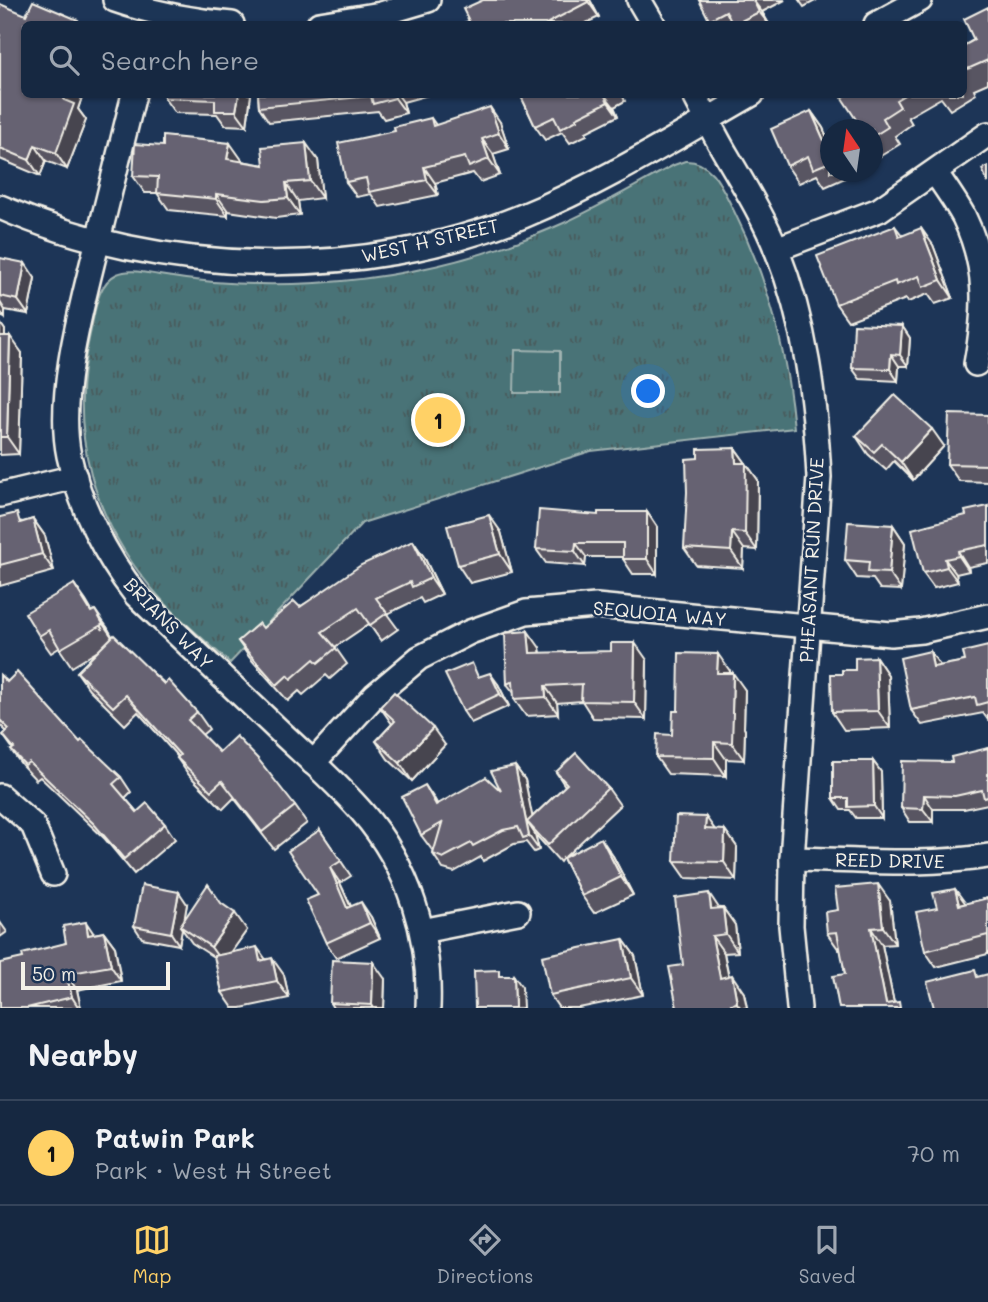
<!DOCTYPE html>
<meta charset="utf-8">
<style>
:root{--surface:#162841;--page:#23344c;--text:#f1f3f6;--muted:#9ea6b1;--line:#35445a;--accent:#ffd166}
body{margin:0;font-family:Mali,sans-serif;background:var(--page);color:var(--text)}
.compass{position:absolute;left:820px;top:119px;width:63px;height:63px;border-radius:50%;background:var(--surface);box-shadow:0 2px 5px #0004;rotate:347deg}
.scale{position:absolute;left:21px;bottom:18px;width:149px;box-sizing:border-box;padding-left:7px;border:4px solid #f4f1e8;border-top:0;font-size:19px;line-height:24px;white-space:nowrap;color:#f4f1e8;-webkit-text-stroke:5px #1d3557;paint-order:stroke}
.you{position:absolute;left:649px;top:392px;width:24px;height:24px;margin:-18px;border:5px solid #fff;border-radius:50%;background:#1a73e8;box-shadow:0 0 0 10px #1a73e833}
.badge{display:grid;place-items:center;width:46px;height:46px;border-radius:50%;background:var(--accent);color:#111;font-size:23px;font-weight:700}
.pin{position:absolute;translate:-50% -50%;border:4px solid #fff;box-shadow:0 2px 7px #0006}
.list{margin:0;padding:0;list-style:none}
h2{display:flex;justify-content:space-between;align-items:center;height:91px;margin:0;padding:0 28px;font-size:30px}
h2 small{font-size:23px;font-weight:400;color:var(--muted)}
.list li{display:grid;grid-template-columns:46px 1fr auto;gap:21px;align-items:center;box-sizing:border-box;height:105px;padding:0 28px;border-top:2px solid var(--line)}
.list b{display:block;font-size:26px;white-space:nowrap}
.list p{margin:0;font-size:23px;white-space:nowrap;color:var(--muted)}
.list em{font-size:23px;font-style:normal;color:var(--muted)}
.icon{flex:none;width:38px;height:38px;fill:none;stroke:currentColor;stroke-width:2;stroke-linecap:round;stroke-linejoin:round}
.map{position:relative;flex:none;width:988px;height:1008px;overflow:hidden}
.search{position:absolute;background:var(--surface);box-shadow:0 2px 5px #0004;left:21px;right:21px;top:21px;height:77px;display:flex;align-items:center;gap:18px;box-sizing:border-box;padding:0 24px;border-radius:10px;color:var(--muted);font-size:26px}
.sheet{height:196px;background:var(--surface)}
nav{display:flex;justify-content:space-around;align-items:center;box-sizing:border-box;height:98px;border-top:2px solid var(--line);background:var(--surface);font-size:19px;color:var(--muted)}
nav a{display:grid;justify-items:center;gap:4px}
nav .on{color:var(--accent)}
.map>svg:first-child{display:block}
</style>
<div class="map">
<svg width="988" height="1008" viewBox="0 0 988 1008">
<defs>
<pattern id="grass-tufts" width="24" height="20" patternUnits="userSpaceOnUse" patternTransform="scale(1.75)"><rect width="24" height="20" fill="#4a7377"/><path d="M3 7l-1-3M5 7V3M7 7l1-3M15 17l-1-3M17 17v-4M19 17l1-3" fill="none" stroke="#495b5c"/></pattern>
</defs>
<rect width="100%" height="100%" fill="#1d3557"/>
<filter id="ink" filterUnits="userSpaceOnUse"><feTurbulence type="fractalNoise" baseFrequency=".0143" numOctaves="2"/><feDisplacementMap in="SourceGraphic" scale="14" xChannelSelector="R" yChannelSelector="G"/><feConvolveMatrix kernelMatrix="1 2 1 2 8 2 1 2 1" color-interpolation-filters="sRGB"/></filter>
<g filter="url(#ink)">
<path fill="url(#grass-tufts)" stroke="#9fb2b0" stroke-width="2" d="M685 161C713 160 723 190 734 211 768 279 787 352 794 428L591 451 362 523 230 663C207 642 181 621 160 598 93 524 67 432 90 334 95 314 96 284 117 274 130 268 146 273 159 275 211 284 264 286 316 283 402 278 488 257 566 222 603 205 638 184 674 165Z"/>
<path fill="#4a7377" stroke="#9fb2b0" stroke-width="2" d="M515 350 560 351V393H514Z"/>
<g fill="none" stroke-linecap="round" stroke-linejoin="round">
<g stroke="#f4f1e8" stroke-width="28">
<g id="minor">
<path d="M115 0C152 13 193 21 232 24"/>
<path d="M639 0 653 24"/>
<path d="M319 24 381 14 428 0"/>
<path d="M876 24 920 0"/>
<path d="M134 94C122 143 110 191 98 240 83 302 56 394 69 456 80 506 105 555 136 595 181 638 226 680 271 723 301 752 334 780 362 812 409 866 431 937 428 1008"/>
<path d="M694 94C705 115 715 136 727 156 745 187 764 218 777 251 806 324 815 399 819 477L792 859 791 926 799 1008"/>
<path d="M935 172C945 187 956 202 964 217 988 267 986 311 976 364"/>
<path d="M0 207C159 277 362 282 523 216 603 183 677 137 752 94"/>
<path d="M776 249 879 210 988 134"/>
<path d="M0 495 75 477"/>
<path d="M313 763 375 695 419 658 470 632 526 612 596 606 891 634 921 631 988 616"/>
<path d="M0 796 33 825 53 874"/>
<path d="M792 859C860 860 920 867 988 856"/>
<path d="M422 931 518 912"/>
</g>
</g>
<use href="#minor" stroke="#1d3557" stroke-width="23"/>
</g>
<g fill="#585462" stroke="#f4f1e8" stroke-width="2">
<path d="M590 0 599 17 584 24H461Z"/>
<path d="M699 0H785L762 12 769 24H713Z"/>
<path d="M799 0H817L804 7Z"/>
<path d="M0 4 24 94H83L78 109 86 120 67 169 46 161 40 176 0 159Z"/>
<path d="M988 7V83L974 89 976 94 950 110 941 98 908 117 912 124 895 136 900 144 874 160 872 158V130L848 94H963V46L974 40Z"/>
<path d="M164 94H251L247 126 225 125 217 114 175 113 164 98Z"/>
<path d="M258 94H432L403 102 406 113 384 119 378 111 269 122 259 107Z"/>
<path d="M520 94H622L625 101 614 107 618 116 586 132 587 135 570 143 562 132 545 140 535 126Z"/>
<path d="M811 111 823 128 830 145V172H842L845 178 825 187 817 175 799 183 787 166Z"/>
<path d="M431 118 436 125 500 122 509 149 493 154 500 175 480 182 473 173 435 183 438 195 380 207 371 194 357 197 346 182Z"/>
<path d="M242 160V161L264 165 318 160 322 198 298 201 300 215 276 218 228 211V216L169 210 157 193H145L133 176Z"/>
<path d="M895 226 902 235 933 245 953 298 935 304 928 294 908 302 906 299 848 321 836 304Z"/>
<path d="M0 258 35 278 28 314 5 310V318L0 316Z"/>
<path d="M0 323 5 330V336L22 353 19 454 0 455Z"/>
<path d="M902 326 910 338 908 366H899L898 381 860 379 852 368Z"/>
<path d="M988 415V482L959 481 947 464Z"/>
<path d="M856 436 944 446 913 480 894 461 886 470 868 454Z"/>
<path d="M735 448 758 480 757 550 744 549 743 568 696 565 684 548 698 458Z"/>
<path d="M988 506V563L968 567 969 571 956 574 958 582 934 588 923 573 966 515Z"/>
<path d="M647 512 657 527V574H633L623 559V557H586L585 566 546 563 536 549 598 515Z"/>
<path d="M0 517 23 522 33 519 45 536 54 571 0 586Z"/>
<path d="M893 525 905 543 901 590 880 589 873 579 857 578 845 560Z"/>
<path d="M501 532 512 572 470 583 458 565Z"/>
<path d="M413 541 424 557 442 594 423 603 420 598 387 614 398 629 381 641 369 624 335 647 347 664 330 679 326 675 303 695 299 691 288 701 249 657 238 641 263 628Z"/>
<path d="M74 584 92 612 107 627 112 637 197 712 209 729 202 735 219 752 295 806 307 823 274 849 234 798 223 809 189 775 177 758 178 757 138 712 125 725 89 689 77 672 98 651 72 667 59 648 51 653 39 636Z"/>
<path d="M988 646V720L983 713 922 725 911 710 930 651 940 666 965 661Z"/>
<path d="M540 648 541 653 647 660 646 719 593 718 582 701 557 703 558 714 526 716 514 699V693L507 684Z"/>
<path d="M876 657 888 675 890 728 844 730 832 712 842 674 855 670Z"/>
<path d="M730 671V673L745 690 744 728 745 730 744 760 726 759V776L668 774 656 757 672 735 678 711Z"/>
<path d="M0 675 121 777 131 792 125 798 137 812 165 824 175 839 134 874 105 839 40 777 36 780 22 765 11 750 13 749 3 735 7 732 0 725Z"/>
<path d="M481 676 498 684 509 706 471 723 463 711Z"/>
<path d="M380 707 445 745 412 781 388 759 376 741 392 724Z"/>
<path d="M988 748V804L964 809H933V822H910L901 808 952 762Z"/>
<path d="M873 761 881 772 882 818H856L850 810H841L833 798Z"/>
<path d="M515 766 525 780 532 817 565 786 556 772 608 788 620 805 565 857 613 856 633 895 594 913 582 896 563 858 560 862 535 834 539 850 534 852 526 842 514 844 483 861 481 857 454 872 443 869 433 854 435 848 432 850 421 835 435 800 437 804 501 791Z"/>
<path d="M320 830 351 876 340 883 351 906 371 917 380 938 336 958 326 943 318 895Z"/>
<path d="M714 830H725L737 847 736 880 686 878 674 861Z"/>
<path d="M955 889 965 904 988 898V954L936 967 925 951Z"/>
<path d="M890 901 895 944 882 945 894 1003 845 974 841 950H839L827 933Z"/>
<path d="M187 904 184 919 221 904 247 930 231 952 266 959 284 975 289 998 241 1008H233L222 992 215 958 192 943 182 929 179 945 142 938 134 926Z"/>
<path d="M720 908H723L735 925 738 952 724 953 729 976 744 993 747 1008H677L683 965Z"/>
<path d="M0 922 7 932 0 937Z"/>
<path d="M104 932 115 947 121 981 77 990 81 1008H0L23 958 66 943 94 934Z"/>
<path d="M623 939 635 956 643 995 579 1008H559L550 995Z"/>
<path d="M385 979 384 1008H333L330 1003Z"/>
</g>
<g fill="#474550" stroke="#f4f1e8" stroke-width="2">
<path d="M587 0H590L599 17Z"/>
<path d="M753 0 762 12 769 24 759 12Z"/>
<path d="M66 94H83L78 109 86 120 67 169 56 153 64 100Z"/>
<path d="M239 94H251L247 126 236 111Z"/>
<path d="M394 94H397L403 102 406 113 395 98Z"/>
<path d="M604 94 614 107 618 116 608 102Z"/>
<path d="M490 107 500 122 509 149 499 133Z"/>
<path d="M811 111 823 128 830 145V154Z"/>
<path d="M482 139 493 154 500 175 489 159Z"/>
<path d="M230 143 242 160 239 177 227 159Z"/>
<path d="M306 143 318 160 322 198 310 181Z"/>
<path d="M35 145 46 161 40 176 29 160Z"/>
<path d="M424 167 435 183 438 195 427 180Z"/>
<path d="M286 183 298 201 300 215 288 198Z"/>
<path d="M216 194 228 211V216L216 199Z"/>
<path d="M921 228 933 245 953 298 941 280Z"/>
<path d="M25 263 35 278 28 314 18 300Z"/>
<path d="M0 302 5 310V318L0 311Z"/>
<path d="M0 323 5 330V353L0 346Z"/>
<path d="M902 326 910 338 908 366 900 355Z"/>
<path d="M10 336 22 353 19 454 7 437Z"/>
<path d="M891 354 899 366 898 381 890 369Z"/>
<path d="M932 429 944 446 913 480 901 462Z"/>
<path d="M735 448 758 480 757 550 745 533 736 463Z"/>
<path d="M647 512 657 527V574L647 559Z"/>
<path d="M489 515 501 532 512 572 500 554Z"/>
<path d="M33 519 45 536 54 571 42 554Z"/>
<path d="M893 525 905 543 901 590 889 573Z"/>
<path d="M732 532 744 549 743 568 731 551Z"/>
<path d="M413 541 424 557 442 594 431 578Z"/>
<path d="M576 543 586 557 585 566 575 551Z"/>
<path d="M958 551 968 567 969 571 959 556Z"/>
<path d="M945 559 956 574 958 582 947 567Z"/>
<path d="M74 584 86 601 103 630 91 612Z"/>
<path d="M95 610 107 627 115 641 103 624Z"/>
<path d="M528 631 540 648 542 670 530 653Z"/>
<path d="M635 643 647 660 646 719 634 702Z"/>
<path d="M930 651 941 667H933Z"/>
<path d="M718 654 730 671 729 690 717 673Z"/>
<path d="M876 657 888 675 890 728 878 711Z"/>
<path d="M490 673 498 684 509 706 500 694Z"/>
<path d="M733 673 745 690 744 728 745 730 744 760 732 743V713Z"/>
<path d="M545 686 557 703 558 714 546 697Z"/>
<path d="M433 728 445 745 412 781 400 763Z"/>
<path d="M714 742 726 759V776L714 758Z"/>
<path d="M873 761 881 772 882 818 874 806Z"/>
<path d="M515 766 525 780 535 830 527 822 535 834 539 850 529 836Z"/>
<path d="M425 785 435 800 446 819 436 805Z"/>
<path d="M924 795 933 809V822L923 809Z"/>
<path d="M706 817 718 834 705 829Z"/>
<path d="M725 830 737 847 736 880 724 862Z"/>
<path d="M601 838 613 856 633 895 621 877Z"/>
<path d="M330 868 340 883 358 923 347 908Z"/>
<path d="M878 884 890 901 895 944 883 927Z"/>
<path d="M955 889 966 904 959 905Z"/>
<path d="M179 892 187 904 183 928 180 926 182 929 179 945 171 933Z"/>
<path d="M709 893 721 911 711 909Z"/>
<path d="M361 902 371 917 380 938 370 923Z"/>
<path d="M723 908 735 925 738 952 726 934Z"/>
<path d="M235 913 247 930 223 964 211 947Z"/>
<path d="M86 922 96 937 88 935Z"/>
<path d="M871 928 882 945 895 1008 886 1004Z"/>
<path d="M104 932 115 947 121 981 111 966Z"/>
<path d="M712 936 724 953 732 995 720 978Z"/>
<path d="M623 939 635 956 643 995 631 978Z"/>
<path d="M257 947 269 964 260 961Z"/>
<path d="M272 958 284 975 289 998 277 981Z"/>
<path d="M373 962 385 979 384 1008H374L372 1005Z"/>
<path d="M66 974 77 990 81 1008H79L72 997Z"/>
<path d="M732 975 744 993 747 1008H741L737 1003Z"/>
<path d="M514 976 522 987 523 1008H515Z"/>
</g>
<g fill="#666272" stroke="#f4f1e8" stroke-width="2">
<path d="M483 0H587L588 2 546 24H461L469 21 463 9Z"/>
<path d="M699 0H753L759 12 735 24H732L726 11 709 20Z"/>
<path d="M33 1 78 20 76 24H24V94H66L64 100 74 104 56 153 35 145 29 160 0 148V4L26 15Z"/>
<path d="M988 7V60L963 71V46L974 40 964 19Z"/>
<path d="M164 94H239L236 111H215V100L164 98Z"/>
<path d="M258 94H394L395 98 373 104 371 96 259 107Z"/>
<path d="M520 94H604L608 102 576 118 577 120 560 129 554 117 535 126Z"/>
<path d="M848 94H906L896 100 900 107 883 118 888 127 872 137V130H853L851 125 857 121 842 98Z"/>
<path d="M490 107 499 133 482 139 489 159 469 167 465 157 424 167 427 180 369 192 366 178 346 182 338 143 395 131 394 127 431 118 433 126Z"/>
<path d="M811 111 830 154V162L813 169 808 156 787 166 771 129Z"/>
<path d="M163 136 230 143 227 159 264 165 262 147 306 143 310 181 286 183 288 198 264 200 216 194V199L157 193 158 177 133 176 135 144 163 146Z"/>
<path d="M988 166V183L982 169Z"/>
<path d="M895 226 899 237 921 228 941 280 923 287 919 276 896 285 895 281 836 304 817 256Z"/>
<path d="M0 258 25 263 18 300 0 296Z"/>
<path d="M854 324 902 326 900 355 891 354 890 369 852 368Z"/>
<path d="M0 336H10L7 437H0Z"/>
<path d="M895 395 932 429 901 462 882 444 874 452 856 436Z"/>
<path d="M949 414 988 415V465L947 464Z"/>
<path d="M735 448 736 463H746L745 533 732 532 731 551 684 548 687 492 686 459 698 458V449Z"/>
<path d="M988 506V545L958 551 959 556 945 559 947 567 923 573 912 529 966 515 965 511Z"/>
<path d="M539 510 598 515V512H647V559H623V543H576L575 551 536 549Z"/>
<path d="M17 513 20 523 33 519 42 554 0 565V517Z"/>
<path d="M489 515 500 554 458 565 447 526Z"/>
<path d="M848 522 893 525 889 573 868 572 869 562 845 560Z"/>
<path d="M413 541 431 578 412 587 410 582 376 598 387 613 370 625 358 608 322 632 336 648 318 663 314 659 291 679 288 675 277 685 238 641 259 623 263 628 294 601 300 607 361 565Z"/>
<path d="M74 584 91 612 95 610 103 624 60 649 49 630 39 636 25 613Z"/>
<path d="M528 631 530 653 611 651V643H635L634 702 581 701 582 684 545 686 546 697 514 699 513 681 507 684 505 633Z"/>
<path d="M114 635 164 684 168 680 197 712 188 720 219 752 236 736 258 759 295 806 262 832 222 781 211 791 177 758 180 755 126 695 113 707 77 672Z"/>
<path d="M988 646V702L977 705 975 697 911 710 900 658 930 651 933 667 965 661 963 652Z"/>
<path d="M679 653 718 654 717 673H733L732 713H733L732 743 714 742V758L656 757 657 734 672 735 673 711H678Z"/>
<path d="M876 657 878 711 832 712 831 674H842V670H855V658Z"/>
<path d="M472 663 478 677 490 673 500 694 463 711 445 674Z"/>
<path d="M17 672 80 742 82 740 121 777 113 784 137 812 147 803 165 824 124 859 94 824 29 762 25 765 11 750 14 748 3 735 9 729 0 720V675L7 682Z"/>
<path d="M394 692 433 728 400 763 376 741 395 721 380 707Z"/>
<path d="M988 748V797L984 798 982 790 955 796 924 795 923 809 901 808 902 761 952 762 951 757Z"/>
<path d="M576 753 608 788 548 845 527 822 567 784 556 772Z"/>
<path d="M833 761H873L874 806 848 807V798H833Z"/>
<path d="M515 766 529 836 523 838 518 827 503 830 473 846 471 843 443 858 433 854 442 823 421 835 402 797 425 785 436 805 486 777 501 791 491 771Z"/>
<path d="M676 816 706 817 705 829 725 830 724 862 674 861Z"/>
<path d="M320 830 341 861 330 868 347 908 361 902 370 923 326 943 306 900 318 895 288 851Z"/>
<path d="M601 838 621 877 582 896 563 858Z"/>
<path d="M208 884 221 903 235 913 211 947 180 926Z"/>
<path d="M878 884 883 927 871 928 886 1004 899 1002 900 1008H839L833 976 845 974 837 932 827 933 825 912 838 910 835 888Z"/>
<path d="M142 885 179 892 171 933 134 926Z"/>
<path d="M955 889 959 905 988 898V935L925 951 916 912 937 908 933 893Z"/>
<path d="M709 893 711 909 723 908 726 934 712 936 720 978 732 975 737 1003 731 1004 732 1008H677L669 967 683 965 675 898Z"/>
<path d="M86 922 88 935 104 932 111 966 66 974 72 997 27 1008H0V963L23 958 22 954 66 943 63 926Z"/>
<path d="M623 939 631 978 550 995 542 956Z"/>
<path d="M257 947 260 961 272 958 277 981 222 992 214 956Z"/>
<path d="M332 960 373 962 372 1005 330 1003Z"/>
<path d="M499 970V976H514L515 1008H475L474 971Z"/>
<path d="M975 970 977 977 988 974V1008H934L927 982Z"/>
</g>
</g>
<g text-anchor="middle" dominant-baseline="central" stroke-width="5" stroke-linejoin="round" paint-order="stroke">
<g font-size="19" fill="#f4f1e8" stroke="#1d3557">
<text transform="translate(430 240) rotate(-13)">WEST H STREET</text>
<text transform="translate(811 560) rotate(-87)">PHEASANT RUN DRIVE</text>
<text transform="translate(660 613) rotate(5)">SEQUOIA WAY</text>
<text transform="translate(169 623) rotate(46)">BRIANS WAY</text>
<text transform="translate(890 860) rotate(1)">REED DRIVE</text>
</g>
</g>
</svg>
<svg class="compass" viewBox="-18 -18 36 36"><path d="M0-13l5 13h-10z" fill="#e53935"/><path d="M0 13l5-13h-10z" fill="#9ea6b1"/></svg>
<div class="scale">50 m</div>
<div class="you"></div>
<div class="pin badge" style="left:438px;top:420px">1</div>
<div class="search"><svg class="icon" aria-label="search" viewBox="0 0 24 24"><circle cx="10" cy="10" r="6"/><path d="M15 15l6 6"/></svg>Search here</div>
</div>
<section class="sheet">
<h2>Nearby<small></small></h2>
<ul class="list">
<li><span class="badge">1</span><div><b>Patwin Park</b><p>Park · West H Street</p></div><em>70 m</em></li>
</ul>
</section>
<nav>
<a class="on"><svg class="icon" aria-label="map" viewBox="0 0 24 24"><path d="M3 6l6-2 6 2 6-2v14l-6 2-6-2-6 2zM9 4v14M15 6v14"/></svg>Map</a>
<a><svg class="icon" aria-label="directions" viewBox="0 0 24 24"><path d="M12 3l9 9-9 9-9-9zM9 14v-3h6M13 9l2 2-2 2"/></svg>Directions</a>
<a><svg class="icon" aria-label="saved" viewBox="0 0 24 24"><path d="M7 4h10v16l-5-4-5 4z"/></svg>Saved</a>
</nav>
